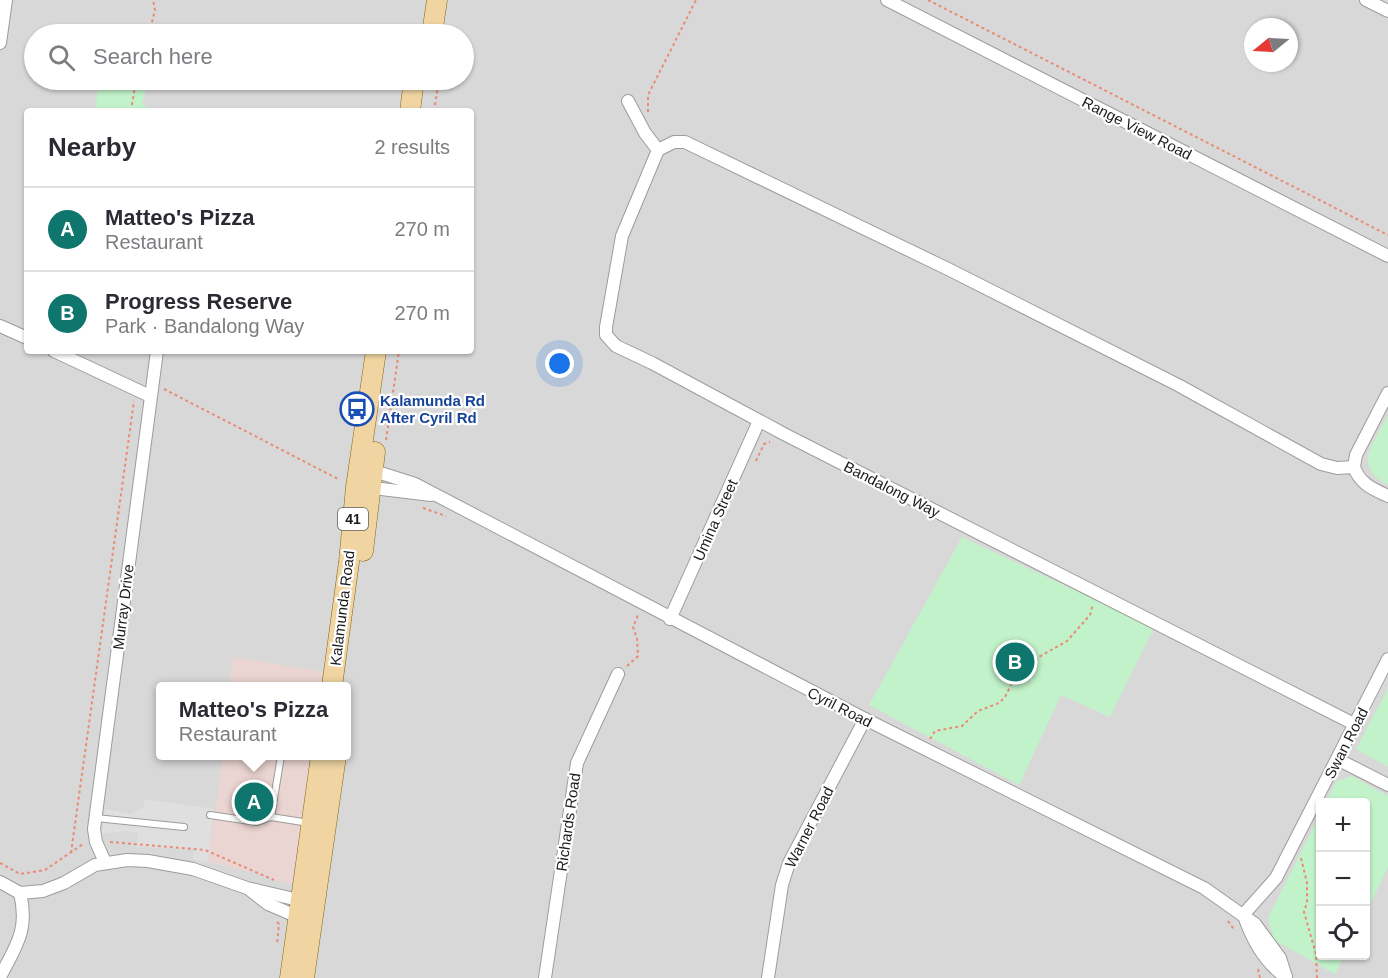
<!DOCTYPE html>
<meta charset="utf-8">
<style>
:root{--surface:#fff;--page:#f2f2f3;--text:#2b2b33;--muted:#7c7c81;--line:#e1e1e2;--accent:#0f766e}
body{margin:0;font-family:Helvetica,sans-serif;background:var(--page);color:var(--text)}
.controls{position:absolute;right:18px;bottom:18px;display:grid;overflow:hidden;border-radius:6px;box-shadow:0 2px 4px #0004}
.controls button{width:54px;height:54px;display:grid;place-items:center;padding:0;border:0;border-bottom:2px solid var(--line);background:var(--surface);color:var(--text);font:30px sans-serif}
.compass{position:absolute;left:1244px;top:18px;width:54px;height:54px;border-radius:50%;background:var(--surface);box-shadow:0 2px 4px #0004;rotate:252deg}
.you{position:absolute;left:560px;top:364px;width:21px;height:21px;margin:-15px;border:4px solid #fff;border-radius:50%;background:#1a73e8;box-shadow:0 0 0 9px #1a73e833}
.badge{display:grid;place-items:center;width:39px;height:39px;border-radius:50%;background:var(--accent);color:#fff;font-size:20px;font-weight:700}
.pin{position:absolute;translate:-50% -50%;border:3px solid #fff;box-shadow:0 2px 6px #0006}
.popup{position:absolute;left:156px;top:682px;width:195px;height:78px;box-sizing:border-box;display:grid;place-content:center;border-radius:6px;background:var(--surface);filter:drop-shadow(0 2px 4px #0005);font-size:20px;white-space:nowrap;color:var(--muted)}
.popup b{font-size:22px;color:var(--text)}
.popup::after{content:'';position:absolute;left:50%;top:100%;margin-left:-12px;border:12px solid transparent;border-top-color:var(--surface)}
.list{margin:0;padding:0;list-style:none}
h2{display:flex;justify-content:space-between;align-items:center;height:78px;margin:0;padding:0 24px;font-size:26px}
h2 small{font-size:20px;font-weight:400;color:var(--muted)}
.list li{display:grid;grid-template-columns:39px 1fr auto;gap:18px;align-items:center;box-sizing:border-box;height:84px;padding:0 24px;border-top:2px solid var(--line)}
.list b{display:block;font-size:22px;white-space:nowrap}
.list p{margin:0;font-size:20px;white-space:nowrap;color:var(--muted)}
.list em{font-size:20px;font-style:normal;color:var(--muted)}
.icon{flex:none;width:33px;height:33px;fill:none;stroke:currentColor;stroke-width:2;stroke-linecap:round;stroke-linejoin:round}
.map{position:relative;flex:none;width:1388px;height:978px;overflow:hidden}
.search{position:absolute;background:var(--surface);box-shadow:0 2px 4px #0004;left:24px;top:24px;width:450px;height:66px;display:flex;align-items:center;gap:15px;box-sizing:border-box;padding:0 21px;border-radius:33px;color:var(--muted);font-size:22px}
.panel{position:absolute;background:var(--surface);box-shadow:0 2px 4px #0004;left:24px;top:108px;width:450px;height:246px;border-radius:6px}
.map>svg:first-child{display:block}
</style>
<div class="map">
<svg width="1388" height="978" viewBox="0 0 1388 978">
<rect width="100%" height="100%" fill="#ebe9e1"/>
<path fill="#d9d8d8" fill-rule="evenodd" d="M0 0H1388V978H0ZM1253 27H1289V63H1253ZM34 34H464V80H34ZM27 111H471V351H27ZM161 686H347V756H161ZM1320 802H1366V956H1320Z"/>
<g fill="#ebd5d2">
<path d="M233 657 323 672 321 686H230Z"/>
<path d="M223 756H312L296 886 256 873 208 862Z"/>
</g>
<g fill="#c2f2ca">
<path d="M99 80H148L142 104 154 111H95Z"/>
<path d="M1388 415V485C1351 466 1374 443 1388 415Z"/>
<path d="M962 537 1154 628 1110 717 1061 695 1019 785 869 705Z"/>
<path d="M1388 688V767L1356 749Z"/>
<path d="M1352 776 1388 796V867L1366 913V802H1326L1337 781Z"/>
<path d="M1320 814V956H1344L1335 974 1274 940 1268 918Z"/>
</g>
<path fill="#dfdfdf" d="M145 799 214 809 208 862 193 860 194 849 136 847 138 833 126 831 101 834 105 809 131 814 144 806Z"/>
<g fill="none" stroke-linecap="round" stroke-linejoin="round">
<g stroke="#9c9c9c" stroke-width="8">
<g id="service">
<path d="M281 756 271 817 309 823"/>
<path d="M210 815 257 822 271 817"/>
<path d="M96 818 184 827"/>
</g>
</g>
<g stroke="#9c9c9c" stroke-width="14">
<g id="minor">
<path d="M887 0 1388 256"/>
<path d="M1366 0 1388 11"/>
<path d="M0 43 6 0"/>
<path d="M628 101 645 133 658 150"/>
<path d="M0 326 27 338"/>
<path d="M54 351 150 396"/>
<path d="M1354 467 1356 455 1388 393"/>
<path d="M368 469 415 484 865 719 1204 888 1255 924 1280 958 1286 977"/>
<path d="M365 487 431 495"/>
<path d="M670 619 759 421"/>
<path d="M1356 725 784 434 652 363 616 346 606 335V327L622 236 658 150 674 142H685L948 269 1178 385 1321 464 1337 468 1354 467C1360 484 1373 489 1388 496"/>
<path d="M1337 759 1388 785"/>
<path d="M105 862 96 842 94 829 157 351"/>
<path d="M0 882 20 893 43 891 64 883 95 865 127 860 148 861 193 869 247 888 307 902"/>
<path d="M250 890 268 904 303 919"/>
<path d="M1243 915 1276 878 1388 659"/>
<path d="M1244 916C1252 939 1265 963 1286 977"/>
<path d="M0 977C16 946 29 930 20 893"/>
<path d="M545 978 577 763 618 674"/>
<path d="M768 978 782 885 789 863 865 719"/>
</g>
</g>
<g stroke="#816611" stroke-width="21">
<g id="primary">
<path d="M432 34 437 0"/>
<path d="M410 111 414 80"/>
<path d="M363 551 375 452"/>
<path d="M332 686 349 562 356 487 376 351"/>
<path d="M290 978 321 756"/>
<path d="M304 978 336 756"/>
</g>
</g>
<g stroke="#e88c75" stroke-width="2" stroke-dasharray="3 3" stroke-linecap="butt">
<path d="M928 0 1388 235"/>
<path d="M149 34 155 10 153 0"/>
<path d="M131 111 136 80"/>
<path d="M434 111 439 80"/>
<path d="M648 112V95L696 0"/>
<path d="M164 389 340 480"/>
<path d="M386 440 399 351"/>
<path d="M756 461 764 444 770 442"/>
<path d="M423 508 446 516"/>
<path d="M627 666 638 656 637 638 633 627 638 615"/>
<path d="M930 739 935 731 962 726 978 711 999 703 1005 697 1015 677 1039 657 1067 641 1090 615 1093 604"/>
<path d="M110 842 205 850 274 880"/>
<path d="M71 853 134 401"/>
<path d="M1301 858 1307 883V902L1304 912 1316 954 1317 978"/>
<path d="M0 863 20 874 45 870 83 844"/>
<path d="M1228 921 1235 931"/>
<path d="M277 922 279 924 277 945"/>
<path d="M1258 969 1260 978"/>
</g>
<use href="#service" stroke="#fff" stroke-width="6"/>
<use href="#minor" stroke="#fff" stroke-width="12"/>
<use href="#primary" stroke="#f0d5a2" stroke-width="20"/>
</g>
<defs>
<g id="bus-ring" transform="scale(1.725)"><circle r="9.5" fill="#fff" stroke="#1a4fb4" stroke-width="1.5"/><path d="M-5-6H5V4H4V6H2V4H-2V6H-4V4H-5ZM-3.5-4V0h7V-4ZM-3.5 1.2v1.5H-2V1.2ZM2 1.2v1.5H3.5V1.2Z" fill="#1a4fb4"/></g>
</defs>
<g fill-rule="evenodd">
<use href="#bus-ring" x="357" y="409"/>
</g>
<g text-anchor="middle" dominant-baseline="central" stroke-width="4.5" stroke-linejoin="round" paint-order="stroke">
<rect fill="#fff" stroke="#5f5f5f" stroke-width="1.5" x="338" y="508" width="30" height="22" rx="4.5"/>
<g font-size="14" font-weight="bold" fill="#1b1b1b">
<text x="353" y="519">41</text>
</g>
<g font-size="15" fill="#1b1b1b" stroke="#fff">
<text transform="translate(1137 128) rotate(27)">Range View Road</text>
<text transform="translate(892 489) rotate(27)">Bandalong Way</text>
<text transform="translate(715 520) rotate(-66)">Umina Street</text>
<text transform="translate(123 607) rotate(-83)">Murray Drive</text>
<text transform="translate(342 608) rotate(-83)">Kalamunda Road</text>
<text transform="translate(840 707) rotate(27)">Cyril Road</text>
<text transform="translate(1346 743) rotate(-63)">Swan Road</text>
<text transform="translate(568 822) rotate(-82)">Richards Road</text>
<text transform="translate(809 827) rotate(-63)">Warner Road</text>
</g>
<g font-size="15" font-weight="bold" fill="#164399" stroke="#fff" text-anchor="start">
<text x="380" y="400">Kalamunda Rd<tspan x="380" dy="17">After Cyril Rd</tspan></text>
</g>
</g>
</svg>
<div class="controls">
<button>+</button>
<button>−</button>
<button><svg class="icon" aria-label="locate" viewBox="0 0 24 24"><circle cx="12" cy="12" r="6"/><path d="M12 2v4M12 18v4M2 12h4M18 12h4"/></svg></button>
</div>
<svg class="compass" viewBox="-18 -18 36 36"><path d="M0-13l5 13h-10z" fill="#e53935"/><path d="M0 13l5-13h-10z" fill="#7c7c81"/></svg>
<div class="you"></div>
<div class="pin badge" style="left:254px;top:802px">A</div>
<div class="popup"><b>Matteo's Pizza</b>Restaurant</div>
<div class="pin badge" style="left:1015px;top:662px">B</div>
<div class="search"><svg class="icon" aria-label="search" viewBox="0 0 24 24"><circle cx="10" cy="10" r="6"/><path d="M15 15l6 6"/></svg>Search here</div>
<section class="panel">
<h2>Nearby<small>2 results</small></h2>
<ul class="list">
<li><span class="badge">A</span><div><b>Matteo's Pizza</b><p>Restaurant</p></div><em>270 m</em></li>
<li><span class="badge">B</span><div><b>Progress Reserve</b><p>Park · Bandalong Way</p></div><em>270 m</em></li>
</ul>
</section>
</div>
